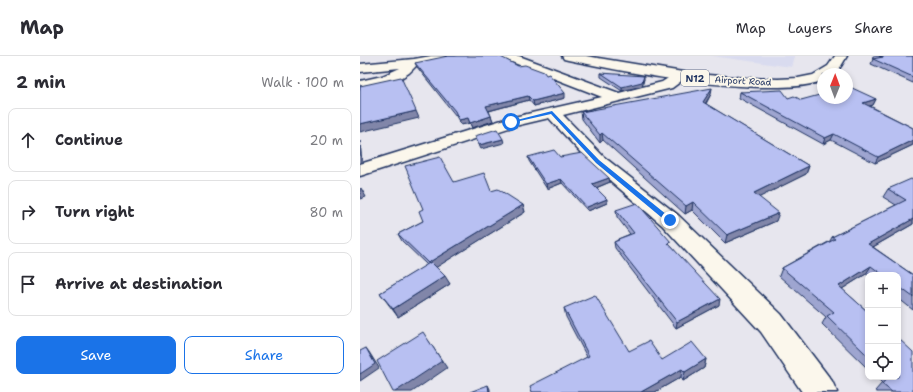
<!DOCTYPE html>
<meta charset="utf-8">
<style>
:root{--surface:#fff;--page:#f7f7f7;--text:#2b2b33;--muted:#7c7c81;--line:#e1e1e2;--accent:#1a73e8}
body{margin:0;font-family:"Shantell Sans",sans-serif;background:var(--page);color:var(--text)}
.controls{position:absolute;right:12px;bottom:12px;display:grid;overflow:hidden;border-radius:8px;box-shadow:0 2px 6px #0003}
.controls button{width:36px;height:36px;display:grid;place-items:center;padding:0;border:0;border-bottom:1px solid var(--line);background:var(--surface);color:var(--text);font:20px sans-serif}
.compass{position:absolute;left:457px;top:12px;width:36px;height:36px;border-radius:50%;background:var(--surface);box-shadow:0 2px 6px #0003;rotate:1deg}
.stop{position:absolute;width:12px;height:12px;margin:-9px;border:3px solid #1a73e8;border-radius:50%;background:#fff}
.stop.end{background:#1a73e8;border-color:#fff;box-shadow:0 1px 4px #0008}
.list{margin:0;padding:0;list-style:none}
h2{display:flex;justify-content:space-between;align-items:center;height:52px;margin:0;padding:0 16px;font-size:17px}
h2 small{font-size:13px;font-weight:400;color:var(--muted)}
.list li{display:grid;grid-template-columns:26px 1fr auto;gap:12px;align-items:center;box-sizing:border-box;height:64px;margin:0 8px 8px;padding:0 8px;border:1px solid var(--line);border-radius:8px}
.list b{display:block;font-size:15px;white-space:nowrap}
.list em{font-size:13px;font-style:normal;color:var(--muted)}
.actions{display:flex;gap:8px;padding:12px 16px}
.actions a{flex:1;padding:9px 0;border:1px solid var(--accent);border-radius:8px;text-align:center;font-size:14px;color:var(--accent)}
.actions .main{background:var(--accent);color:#fff}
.icon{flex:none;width:22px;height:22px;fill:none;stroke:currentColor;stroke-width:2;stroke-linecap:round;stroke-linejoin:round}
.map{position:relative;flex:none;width:553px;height:336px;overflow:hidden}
header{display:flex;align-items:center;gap:24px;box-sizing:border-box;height:56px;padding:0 20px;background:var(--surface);border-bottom:1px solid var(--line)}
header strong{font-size:19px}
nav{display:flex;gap:22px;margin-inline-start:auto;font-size:14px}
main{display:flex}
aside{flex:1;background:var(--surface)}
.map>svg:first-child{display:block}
</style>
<header>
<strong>Map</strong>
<nav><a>Map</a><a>Layers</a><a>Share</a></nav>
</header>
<main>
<aside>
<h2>2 min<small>Walk · 100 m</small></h2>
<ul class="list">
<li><svg class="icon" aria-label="ahead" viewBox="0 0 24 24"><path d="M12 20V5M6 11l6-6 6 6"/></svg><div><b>Continue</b></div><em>20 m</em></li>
<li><svg class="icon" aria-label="right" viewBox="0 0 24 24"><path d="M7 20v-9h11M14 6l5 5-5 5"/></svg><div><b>Turn right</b></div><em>80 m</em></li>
<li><svg class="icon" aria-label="arrive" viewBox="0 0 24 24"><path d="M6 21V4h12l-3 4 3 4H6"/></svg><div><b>Arrive at destination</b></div></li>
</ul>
<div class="actions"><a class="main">Save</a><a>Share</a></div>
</aside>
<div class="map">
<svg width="553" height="336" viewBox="0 0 553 336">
<rect width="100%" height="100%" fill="#e7e6ee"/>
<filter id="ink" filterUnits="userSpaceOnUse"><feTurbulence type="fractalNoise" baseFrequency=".025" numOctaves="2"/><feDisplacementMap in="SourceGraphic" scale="8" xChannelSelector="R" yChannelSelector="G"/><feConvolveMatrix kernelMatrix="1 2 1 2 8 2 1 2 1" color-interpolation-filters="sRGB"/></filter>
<g filter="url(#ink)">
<path fill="#d9dbef" d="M352 0H435L432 11Z"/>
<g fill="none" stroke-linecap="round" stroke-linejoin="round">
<g stroke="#1b2f5e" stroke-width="3">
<g id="minor">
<path d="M71 0H95L93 3 56 10 49 17 38 24 0 33V25L22 20 40 12 0 16V8L54 3Z"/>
<path d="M142 0H159L259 37 302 26 316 17H326L328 20 312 32 203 59 244 101 318 159 421 258 472 325 477 336H442L401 276 302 169 232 109 189 62 155 70 0 120V108L145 63 242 41 144 3Z"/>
</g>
</g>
<g stroke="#1b2f5e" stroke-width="3">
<path id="trunk" d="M202 0H226L335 18 386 22 418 23 438 22 453 19 468 10 475 0H487C479 13 479 18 463 18L462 25C441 32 420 31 399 31 334 29 271 17 208 4L204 3Z"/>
</g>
<use href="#minor" fill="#fbf7ec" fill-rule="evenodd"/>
<use href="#trunk" fill="#fbf7ec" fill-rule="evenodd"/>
</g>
<g fill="#9ea5d0" stroke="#1b2f5e">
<path d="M513 0H553V27L511 8 513 3H512Z"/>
<path d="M55 7 205 42 174 50 169 44 129 55 133 65 112 72 110 67 101 69 96 60 57 11Z"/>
<path d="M241 17 284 23 282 30 262 35 241 21Z"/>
<path d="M380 36 441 44 516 43 513 49 510 50 553 72V89L515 107 471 84 463 88 379 42Z"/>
<path d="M351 38 346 48 449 110 446 118 399 141 416 165 365 187 332 154 325 158 243 84 240 87 222 63 221 56Z"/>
<path d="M168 101H200L249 122 250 126 236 132 247 147 228 155 202 127 187 133 169 105Z"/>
<path d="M553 124V168L513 191 553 219V254L538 242V219H508L506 218 482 233 508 256V313L462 268 466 261 419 220 422 212 470 185 472 181 536 149 523 141 528 133Z"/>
<path d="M94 126 131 135 163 149 165 156 76 211 90 228 38 261 20 237 67 209 42 185 38 178 63 165V153Z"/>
<path d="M256 154 311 190 359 249 316 272 255 192 254 186 258 184V183L270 178 257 161Z"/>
<path d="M204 252 269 295 302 304 346 303 344 312 323 325 321 321 295 336H172L227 301 206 261Z"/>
<path d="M516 321H538L553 336H517L515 335 522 327Z"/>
</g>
<g fill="#8186a9" stroke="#1b2f5e">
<path d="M284 20V23L282 30 262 35V31Z"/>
<path d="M352 32 351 38 342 53 343 46Z"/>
<path d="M205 37V42L174 50 173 45Z"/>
<path d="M168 40 169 44 128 55 126 50Z"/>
<path d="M516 43 513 49 500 53 503 47Z"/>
<path d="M56 55 59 62 0 76V68Z"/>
<path d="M131 60 133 65 112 72 110 67Z"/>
<path d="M108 62 110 67 101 69 99 64Z"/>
<path d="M242 77 243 84 240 87V79Z"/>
<path d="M474 78 471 84 463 88 465 82Z"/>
<path d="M143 83 144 87 121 93 119 89Z"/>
<path d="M553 84V89L515 107 518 101Z"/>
<path d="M0 85 2 106 0 107Z"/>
<path d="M449 110 446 118 392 145 394 137Z"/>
<path d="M249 122 250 126 233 133 232 128Z"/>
<path d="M201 123 202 127 187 133 186 128Z"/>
<path d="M1 132 6 141 0 143V133Z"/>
<path d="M247 143V147L228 155 227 151Z"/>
<path d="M333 146 332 154 325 158 326 150Z"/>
<path d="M163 149 165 156 72 214 68 207Z"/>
<path d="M419 157 416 165 365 187 367 179Z"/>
<path d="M553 163V168L504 196 508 188Z"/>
<path d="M511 210 506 218 474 238 479 230Z"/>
<path d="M85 220 90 228 38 261 33 253Z"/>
<path d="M360 243 359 249 316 272 317 266Z"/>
<path d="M68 284 87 312 52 336H35Z"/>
<path d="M6 292 9 296 19 312 0 325V318Z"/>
<path d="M346 303 344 312 323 325 325 316Z"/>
<path d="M322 313 321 321 295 336H281Z"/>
<path d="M128 329 130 333V336H129Z"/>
</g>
<g fill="#b8c0f2" stroke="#1b2f5e">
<path d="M88 0H139L158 10 165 9 184 16 186 19 189 18 205 37 173 45 168 40 126 50 131 60 110 67 108 62 99 64 95 55 55 7Z"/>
<path d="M519 0H553V21L513 3 523 1Z"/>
<path d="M241 17 284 20 282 26 262 31Z"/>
<path d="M41 21 56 55 0 68V30Z"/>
<path d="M490 31 516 43 503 47 553 72V84L518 101 474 78 465 82 380 36 422 34 428 42 434 40 441 44 463 38V42H487V32Z"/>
<path d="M352 32 343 46 449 110 394 137 419 157 367 179 333 146 326 150 242 77 240 79 221 56Z"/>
<path d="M137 73 143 83 119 89 115 80Z"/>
<path d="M194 94 200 101 222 97 249 122 232 128 247 143 227 151 201 123 186 128 168 101Z"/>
<path d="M80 101 94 126 124 117 131 135 138 133 163 149 68 207 38 178 63 165 59 155 63 153 45 110Z"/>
<path d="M551 123 553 124V163L508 188 553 219V241L538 230V219H523L511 210 479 230 508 256V300L467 260 474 256 422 212 475 183 472 181 546 144 528 133Z"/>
<path d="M277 147 311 186 308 187 360 243 317 266 254 186 259 184 258 183 274 177 256 154Z"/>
<path d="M71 206 85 220 33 253 20 237Z"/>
<path d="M235 239 269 295 289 285 302 304 332 286 346 303 325 316 322 313 281 336H172L170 330 229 300 204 252Z"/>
<path d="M63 276 82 305 35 336H33L17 305Z"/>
<path d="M538 282 553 296V336H532L522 328 528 321H538Z"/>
<path d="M6 292 15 308 0 318V295Z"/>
<path d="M128 329 129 336H110Z"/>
</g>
</g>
<path fill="#1a73e8" d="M192 55 239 104 312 163V166H307L236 107 191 58 151 67 149 66Z"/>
<g text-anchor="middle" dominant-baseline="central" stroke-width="3.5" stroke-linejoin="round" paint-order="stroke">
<g font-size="9" fill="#1b2f5e" stroke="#fbf7ec">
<text transform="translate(383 25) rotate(3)">Airport Road</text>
</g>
<rect fill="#fbf7ec" stroke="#5e6b89" stroke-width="1" x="321" y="14" width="28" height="16" rx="3"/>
<g font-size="10" font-weight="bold" fill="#1b2f5e">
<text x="335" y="22">N12</text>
</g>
</g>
</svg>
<div class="controls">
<button>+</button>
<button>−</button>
<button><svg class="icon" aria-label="locate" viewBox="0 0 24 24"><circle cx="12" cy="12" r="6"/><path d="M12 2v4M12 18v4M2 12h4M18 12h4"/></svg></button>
</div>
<svg class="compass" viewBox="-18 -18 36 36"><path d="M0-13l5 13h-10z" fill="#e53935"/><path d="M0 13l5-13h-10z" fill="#7c7c81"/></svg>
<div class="stop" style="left:151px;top:66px"></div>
<div class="stop end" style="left:310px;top:164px"></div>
</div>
</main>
